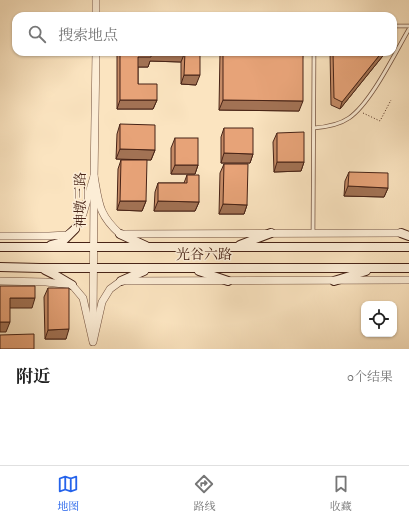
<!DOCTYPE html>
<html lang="zh">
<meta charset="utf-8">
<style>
:root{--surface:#fff;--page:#f6f6f6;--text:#222;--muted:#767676;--line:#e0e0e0;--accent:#2563eb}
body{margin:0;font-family:"IM FELL DW Pica","Noto Serif SC",serif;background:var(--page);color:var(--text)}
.controls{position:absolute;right:12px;bottom:12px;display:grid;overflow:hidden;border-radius:8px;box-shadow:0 1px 3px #0004}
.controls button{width:36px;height:36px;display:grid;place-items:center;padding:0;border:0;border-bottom:1px solid var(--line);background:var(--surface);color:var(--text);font:20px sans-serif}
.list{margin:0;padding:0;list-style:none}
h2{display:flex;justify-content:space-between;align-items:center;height:52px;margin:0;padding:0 16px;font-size:17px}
h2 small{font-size:13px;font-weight:400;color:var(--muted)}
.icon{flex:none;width:22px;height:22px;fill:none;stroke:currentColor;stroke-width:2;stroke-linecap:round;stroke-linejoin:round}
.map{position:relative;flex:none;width:409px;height:349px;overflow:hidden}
.search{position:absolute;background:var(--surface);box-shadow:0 1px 3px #0004;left:12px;right:12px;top:12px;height:44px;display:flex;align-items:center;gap:10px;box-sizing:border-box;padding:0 14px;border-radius:12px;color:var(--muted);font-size:15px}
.sheet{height:116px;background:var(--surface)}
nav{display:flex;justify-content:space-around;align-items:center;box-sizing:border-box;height:56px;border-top:1px solid var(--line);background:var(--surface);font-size:11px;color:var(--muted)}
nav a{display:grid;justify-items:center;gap:2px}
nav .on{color:var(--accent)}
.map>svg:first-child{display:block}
</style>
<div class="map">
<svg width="409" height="349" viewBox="0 0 409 349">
<rect width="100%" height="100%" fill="#fbe4c0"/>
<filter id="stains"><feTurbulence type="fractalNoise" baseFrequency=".005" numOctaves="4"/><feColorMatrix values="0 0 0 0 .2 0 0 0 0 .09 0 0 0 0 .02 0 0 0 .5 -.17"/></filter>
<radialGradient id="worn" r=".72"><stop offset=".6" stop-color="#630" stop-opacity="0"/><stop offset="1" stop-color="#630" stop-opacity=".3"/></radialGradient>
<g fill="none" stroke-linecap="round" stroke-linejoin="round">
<g stroke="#745340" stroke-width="4.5">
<g id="service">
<path d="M393 26H409"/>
<path d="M314 128C326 127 339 125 349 118 371 103 395 53 409 29"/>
<path d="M313 233 314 52"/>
</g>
</g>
<g stroke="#745340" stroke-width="8">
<g id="tertiary">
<path d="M96 16V0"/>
<path d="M94 180 96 52"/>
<path d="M0 236H49L67 235 75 229 83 214 94 176C99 203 98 214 120 234L401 233"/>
<path d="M0 281 46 282 72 285 83 298 93 342 102 302 110 289 121 281 409 280"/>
<path d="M93 328 94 192"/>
</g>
</g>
<g stroke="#472316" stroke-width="10">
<g id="secondary">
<path d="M401 233 409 236"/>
<path d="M120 234 146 246"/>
<path d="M51 245 62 242 75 229"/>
<path d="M240 245 271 233"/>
<path d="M0 247H409"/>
<path d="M0 267 40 268H409"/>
<path d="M45 270 55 275 72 285"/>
<path d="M199 271 228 281"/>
<path d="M121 281 144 271"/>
<path d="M334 281 366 271"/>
</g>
</g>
<path stroke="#472316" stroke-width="1" stroke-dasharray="1 2" stroke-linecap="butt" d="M363 113 380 121 391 100"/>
<use href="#service" stroke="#fcedd6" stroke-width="3"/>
<use href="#tertiary" stroke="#fcedd6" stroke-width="7"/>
<use href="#secondary" stroke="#fcedd6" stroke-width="8"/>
</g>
<g fill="#c78c67" stroke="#472316">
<path d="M117 52H200L196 85 181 84V62L150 61 148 67H138V84L157 100 153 109H117Z"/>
<path d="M220 52H303L299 111 219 110Z"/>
<path d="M330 52H386L340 109 331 105Z"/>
<path d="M120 124 155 150 151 160 116 159 117 134Z"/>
<path d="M224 128 253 154 250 163H221V137Z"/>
<path d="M277 133 304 162 301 171 274 172 273 142Z"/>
<path d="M175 138 198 165 195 174H171V148Z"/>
<path d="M121 160 146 201 142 211 117 210 118 169Z"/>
<path d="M224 164 247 205 244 214H219L220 173Z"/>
<path d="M349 172 388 188 384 197 344 196 345 181Z"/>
<path d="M187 175 199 202 195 211H154L155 192 158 183H184Z"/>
<path d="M48 288 66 339H45L44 297Z"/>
</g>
<g fill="#a27254" stroke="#472316">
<path d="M151 52H185L181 62 150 61 148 67H134L138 57Z"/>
<path d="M382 52H386L340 109 342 102Z"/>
<path d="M184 75H200L196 85 181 84Z"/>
<path d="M120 100H157L153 109H117Z"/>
<path d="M223 100 303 101 299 111 219 110Z"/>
<path d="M120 149 155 150 151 160 116 159Z"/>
<path d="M224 153 253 154 250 163H221Z"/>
<path d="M277 162H304L301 171 274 172Z"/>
<path d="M175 165H198L195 174H171Z"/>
<path d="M348 186 388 188 384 197 344 196Z"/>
<path d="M120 201H146L142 211 117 210Z"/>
<path d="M158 201 199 202 195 211H154Z"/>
<path d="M223 204 247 205 244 214H219Z"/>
<path d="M10 298H35L32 308H6Z"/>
<path d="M0 322H10L6 332H0Z"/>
<path d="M69 329 66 339H45L48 330Z"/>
</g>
<g fill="#e7a378" stroke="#472316">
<path d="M120 52H151V57H138V84H157V100H120Z"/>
<path d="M168 52H200V75H184L185 52Z"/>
<path d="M223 52H303V101L223 100Z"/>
<path d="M333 52H382L342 102 334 98Z"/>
<path d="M120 124 155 125V150L120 149Z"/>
<path d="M224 128H253V154L224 153Z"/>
<path d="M304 132V162H277V133Z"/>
<rect x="175" y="138" width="23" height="27"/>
<path d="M121 160H147L146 201H120Z"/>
<path d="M224 164H248L247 205 223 204Z"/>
<path d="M349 172 388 173V188L348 186Z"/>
<path d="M187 175H199V202L158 201V183H187Z"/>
<path d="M0 286H35V298H10V322H0Z"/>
<path d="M48 288H69V329L48 330Z"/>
<path d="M34 334V349H0V335Z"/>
</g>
<g text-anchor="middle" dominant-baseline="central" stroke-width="3" stroke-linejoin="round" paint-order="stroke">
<g font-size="14" fill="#472316" stroke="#fcedd6">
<text transform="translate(81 200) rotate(-90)">神墩三路</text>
<text x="204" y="255">光谷六路</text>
</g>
</g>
<rect width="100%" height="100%" filter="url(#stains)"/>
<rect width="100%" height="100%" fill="url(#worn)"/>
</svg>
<div class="controls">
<button><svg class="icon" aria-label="locate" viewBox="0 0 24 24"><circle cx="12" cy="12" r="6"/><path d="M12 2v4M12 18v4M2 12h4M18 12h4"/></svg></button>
</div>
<div class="search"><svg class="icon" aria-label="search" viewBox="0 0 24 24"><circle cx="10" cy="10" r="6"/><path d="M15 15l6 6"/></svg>搜索地点</div>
</div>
<section class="sheet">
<h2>附近<small>0个结果</small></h2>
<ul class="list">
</ul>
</section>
<nav>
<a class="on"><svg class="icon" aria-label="map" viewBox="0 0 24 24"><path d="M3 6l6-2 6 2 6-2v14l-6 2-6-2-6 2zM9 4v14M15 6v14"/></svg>地图</a>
<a><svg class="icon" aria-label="directions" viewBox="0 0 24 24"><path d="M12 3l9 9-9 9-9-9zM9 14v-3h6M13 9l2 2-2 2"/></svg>路线</a>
<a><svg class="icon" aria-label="saved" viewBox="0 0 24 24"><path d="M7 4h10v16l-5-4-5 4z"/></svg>收藏</a>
</nav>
